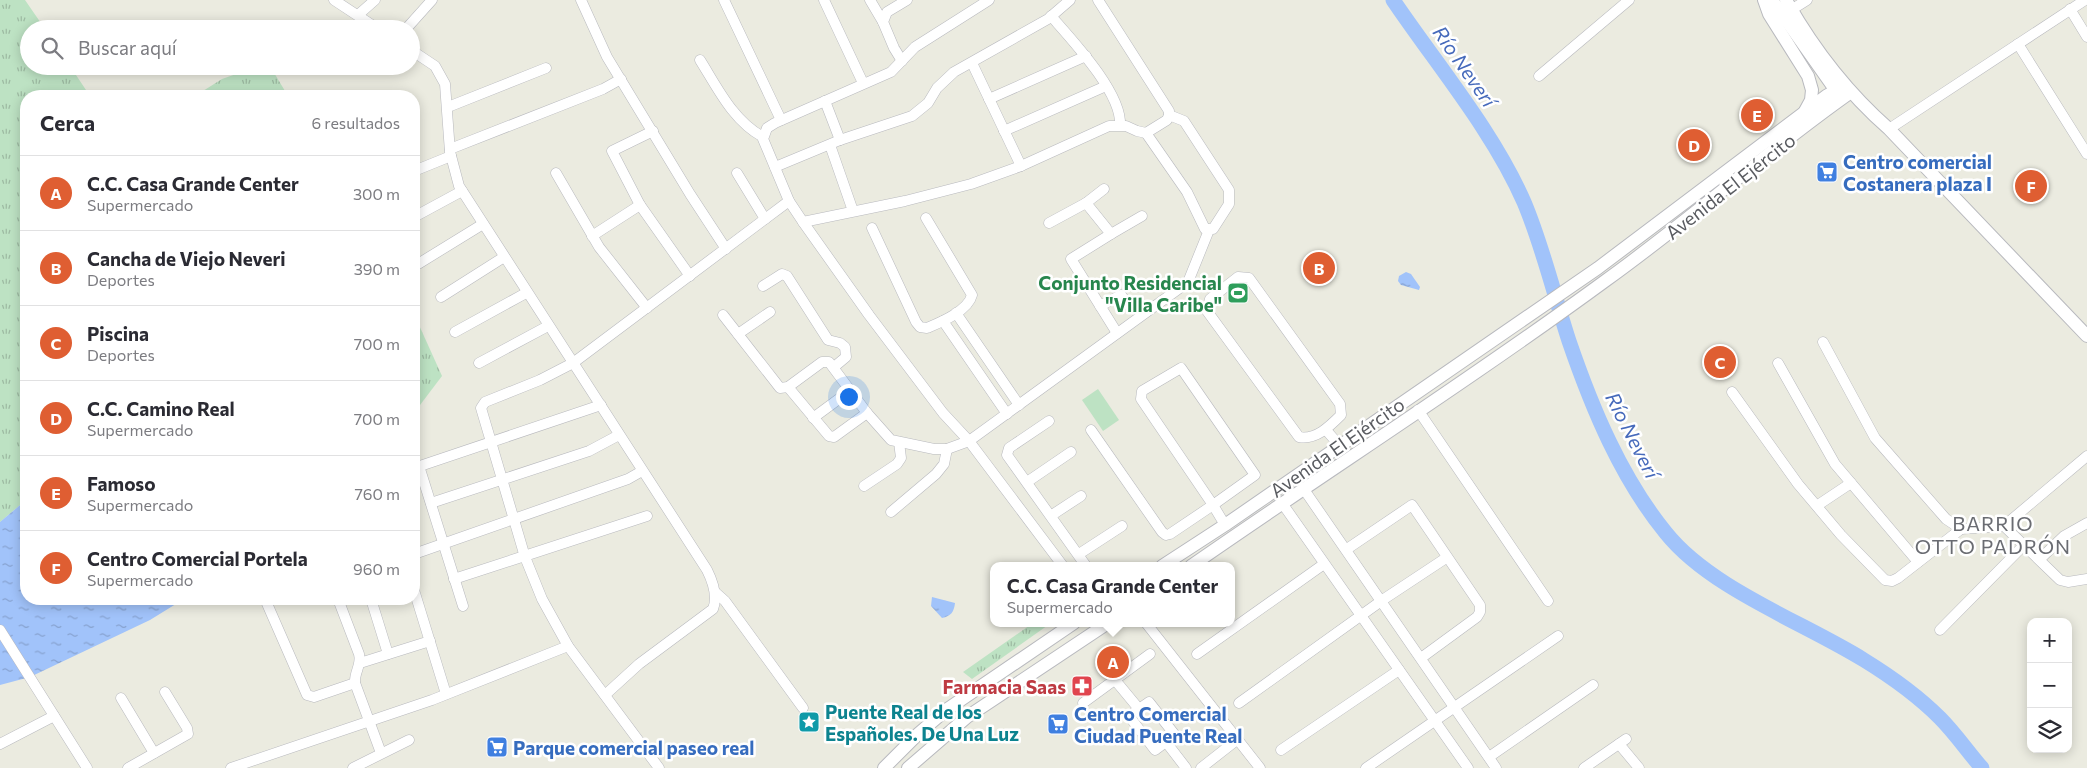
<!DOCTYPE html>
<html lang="es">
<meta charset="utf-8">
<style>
:root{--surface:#fff;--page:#f7f7f7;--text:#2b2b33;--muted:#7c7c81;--line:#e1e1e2;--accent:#df5e32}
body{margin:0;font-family:Commissioner,sans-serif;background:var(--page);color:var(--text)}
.controls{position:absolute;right:15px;bottom:15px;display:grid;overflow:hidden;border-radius:10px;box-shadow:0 2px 12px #0003}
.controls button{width:45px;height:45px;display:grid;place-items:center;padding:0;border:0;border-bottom:1px solid var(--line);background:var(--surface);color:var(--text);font:25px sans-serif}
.you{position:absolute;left:848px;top:396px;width:18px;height:18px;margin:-12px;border:4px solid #fff;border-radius:50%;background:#1a73e8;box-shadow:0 0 0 8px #1a73e833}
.badge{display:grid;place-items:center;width:32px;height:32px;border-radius:50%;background:var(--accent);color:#fff;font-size:16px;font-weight:700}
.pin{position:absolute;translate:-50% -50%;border:2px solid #fff;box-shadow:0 1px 5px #0006}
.popup{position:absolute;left:990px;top:562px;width:245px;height:65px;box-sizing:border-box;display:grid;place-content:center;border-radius:10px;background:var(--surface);filter:drop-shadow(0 1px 4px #0005);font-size:16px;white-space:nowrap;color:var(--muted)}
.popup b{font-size:19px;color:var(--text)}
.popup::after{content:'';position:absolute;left:50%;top:100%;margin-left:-10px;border:10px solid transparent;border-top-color:var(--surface)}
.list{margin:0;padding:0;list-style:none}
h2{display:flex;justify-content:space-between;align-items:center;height:65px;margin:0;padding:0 20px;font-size:21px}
h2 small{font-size:16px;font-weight:400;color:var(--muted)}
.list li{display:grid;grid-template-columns:32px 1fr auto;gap:15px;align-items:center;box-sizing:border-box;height:75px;padding:0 20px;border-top:1px solid var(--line)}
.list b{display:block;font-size:19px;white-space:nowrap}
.list p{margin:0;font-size:16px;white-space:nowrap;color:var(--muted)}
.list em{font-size:16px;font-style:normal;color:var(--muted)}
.icon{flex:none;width:28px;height:28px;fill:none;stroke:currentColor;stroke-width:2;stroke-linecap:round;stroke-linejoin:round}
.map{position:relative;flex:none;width:2087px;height:768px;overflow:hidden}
.search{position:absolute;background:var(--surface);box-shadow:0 2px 12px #0003;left:20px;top:20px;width:400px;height:55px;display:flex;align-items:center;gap:12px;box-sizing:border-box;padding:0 18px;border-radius:28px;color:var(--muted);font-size:19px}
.panel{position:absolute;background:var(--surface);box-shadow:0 2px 12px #0003;left:20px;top:90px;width:400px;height:515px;border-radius:20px}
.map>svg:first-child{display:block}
</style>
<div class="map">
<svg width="2087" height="768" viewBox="0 0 2087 768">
<defs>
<pattern id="grass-tufts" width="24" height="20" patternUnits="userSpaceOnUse" patternTransform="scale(1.25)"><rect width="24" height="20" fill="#bde2c3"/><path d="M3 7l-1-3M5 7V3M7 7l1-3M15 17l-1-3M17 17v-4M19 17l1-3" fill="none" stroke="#9dbaa2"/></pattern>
<pattern id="water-ripples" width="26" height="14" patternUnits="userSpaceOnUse" patternTransform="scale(1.25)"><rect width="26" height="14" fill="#a1c3fa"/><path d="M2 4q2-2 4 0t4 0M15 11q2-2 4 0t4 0" fill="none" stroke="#86a1ce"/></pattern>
</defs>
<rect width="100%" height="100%" fill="#ebebe0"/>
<g fill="url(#grass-tufts)">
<path d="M0 0H25L45 29H29V66H70L90 96H26V500L0 522Z"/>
<path d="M259 66H270L288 96H195L222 79Z"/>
<path d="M414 314 442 376 414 413Z"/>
<path d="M1033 623H1051L972 679 963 672Z"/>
</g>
<g fill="#bde2c3">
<path d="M1317 251 1336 274 1320 286 1302 263Z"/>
<path d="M1098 389 1119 420 1103 431 1082 400Z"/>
</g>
<g fill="url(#water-ripples)">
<path d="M1406 272 1411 274 1420 287 1419 290 1401 285 1398 281 1399 276Z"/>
<path d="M1719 351 1729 367 1722 372 1711 357Z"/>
<path d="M26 500V599H184L150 620 30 677 0 685V522Z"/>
<path d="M932 597 955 603C954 612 951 616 942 618L931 606Z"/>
</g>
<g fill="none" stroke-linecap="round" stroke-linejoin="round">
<path stroke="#a1c3fa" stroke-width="15" d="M1393 0C1437 65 1493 131 1524 202 1543 247 1554 295 1569 341 1592 408 1621 478 1666 533 1711 589 1803 622 1864 660 1890 676 1918 696 1940 718 1955 733 1968 752 1982 768"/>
<g stroke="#b8b9be" stroke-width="11">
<g id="minor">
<path d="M334 0 378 29"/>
<path d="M581 0 607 57 690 194 726 249"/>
<path d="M724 0 781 120"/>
<path d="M824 0 863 83"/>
<path d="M870 0 883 22"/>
<path d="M989 0 915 47 891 72 775 123 767 128 763 139 789 201 803 222 869 315 943 413 969 441 1063 566"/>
<path d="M2070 9 2087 37"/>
<path d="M1791 10 1807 0"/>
<path d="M358 15 375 0"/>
<path d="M1051 16C1072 40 1122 93 1120 125"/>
<path d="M406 29 432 0"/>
<path d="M2018 44 2087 154"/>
<path d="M411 50 435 66 445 84 450 152 459 186 707 570C713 582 718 596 713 609L639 664 605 695"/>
<path d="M700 60C717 87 733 121 763 137"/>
<path d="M902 61 894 48 883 22 887 12 907 0"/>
<path d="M972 63 1021 166"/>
<path d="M1539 76 1629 0"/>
<path d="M989 99 1086 56"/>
<path d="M825 101 840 140"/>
<path d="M448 107 546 68"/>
<path d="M1889 129 2085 0"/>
<path d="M653 131 612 151 640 205 690 276"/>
<path d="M1004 131 1106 86"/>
<path d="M1146 133 1187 192 1205 229H1213L1229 204V190L1184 121 1169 115"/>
<path d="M830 145 853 211"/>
<path d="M450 149 603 89 621 79"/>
<path d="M775 167 840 140 912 116 928 103 937 88 954 72 1048 19 1070 0"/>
<path d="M414 171 451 156"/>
<path d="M556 173 599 247 647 308"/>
<path d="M737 173 765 219"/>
<path d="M1086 203 1111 234 1071 259 1117 333"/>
<path d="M414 217 462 191"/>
<path d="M803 222 905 201 971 184 1021 166 1109 126H1126L1137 131 1146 133 1167 120 1169 115V111L1098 0"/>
<path d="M1049 223 1086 203 1104 189"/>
<path d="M872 228 916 322 920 327 927 328C941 322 968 311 972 295L926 218"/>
<path d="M1111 234 1142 216"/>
<path d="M592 236 640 205"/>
<path d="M418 264 483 224"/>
<path d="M1238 277 1249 278 1340 404 1341 415C1329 427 1316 440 1299 437L1207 311 1210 299Z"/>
<path d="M763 286 782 274 787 276 828 340 840 343 845 347 846 357 834 367"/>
<path d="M441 297 504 257"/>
<path d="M1100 306 1121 295 1131 308"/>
<path d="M956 313 1019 405"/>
<path d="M723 315 780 388 788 387 822 362H829L867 413 891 440 934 449H947L969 441 1188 282 1209 230"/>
<path d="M943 321 1007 414"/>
<path d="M455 332 526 293"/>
<path d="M738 334 770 312"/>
<path d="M1823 342 1875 438 1946 519 1961 529 2004 526 2087 456"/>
<path d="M479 363 548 326"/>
<path d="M1778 363 1835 464 1918 562"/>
<path d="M1181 368 1255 475 1213 505 1141 399 1142 391Z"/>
<path d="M788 387 829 436 834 437 867 413"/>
<path d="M1732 392 1798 484 1841 535 1885 580 1892 581 1898 578 1961 529"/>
<path d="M1418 410 1548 601"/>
<path d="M813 418 851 390"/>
<path d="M1049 421 1009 448 1007 455 1086 566"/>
<path d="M1091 430 1162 532 1166 535 1170 534 1213 505 1225 525"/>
<path d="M1326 430 1340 446"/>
<path d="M419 466 463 606"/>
<path d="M414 468 601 405"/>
<path d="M1027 482 1071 452"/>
<path d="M864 486 897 464 901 458 899 442"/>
<path d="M1303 488 1496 768"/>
<path d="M431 503 589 451 619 435"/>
<path d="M1282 503 1468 768"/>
<path d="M1818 505 1851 483"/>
<path d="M891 512 936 474 944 464 947 449"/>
<path d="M1052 515 1081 496"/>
<path d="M2004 526 2060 580 2068 582 2087 579"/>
<path d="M1347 549 1412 505 1480 605V612L1477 617 1421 658"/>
<path d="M414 554 628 479 642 471"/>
<path d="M1079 554 1122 526"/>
<path d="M2040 559 2064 536 2087 523"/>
<path d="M454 579 647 516"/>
<path d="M414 590 446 694"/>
<path d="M715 592 725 601 803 708"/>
<path d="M265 599 307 695 314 697 355 683"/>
<path d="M338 599 359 654C362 665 354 672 355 683L381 753"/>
<path d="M371 599 388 654"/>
<path d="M1146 623 1260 768"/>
<path d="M0 630 87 768"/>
<path d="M1940 630 2025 544"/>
<path d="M1197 654 1324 564"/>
<path d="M360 663 430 641"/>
<path d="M1115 680 1139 709"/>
<path d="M121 698 154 753"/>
<path d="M1149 702 1175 735 1155 750 1129 716Z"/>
<path d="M1083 703 1150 654"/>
<path d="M1239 703 1384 599 1446 558"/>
<path d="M1166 742 1186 768"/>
<path d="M0 744 54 716"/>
<path d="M1619 744 1639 768"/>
<path d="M1281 750 1399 670"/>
<path d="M1489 757 1593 685"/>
<path d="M128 768 188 734 187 728 165 692"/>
<path d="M231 768 432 700 568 646"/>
<path d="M353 768 409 740"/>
<path d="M659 768 568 646 542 599 525 557 481 408 485 402 540 380 573 363 789 201"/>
<path d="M1201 768 1238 739"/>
<path d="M1366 768 1558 636"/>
<path d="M1584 768 1626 739"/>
</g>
</g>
<g stroke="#b8b9be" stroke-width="14">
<g id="tertiary">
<path d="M1764 0 1769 14 1808 76 1812 90 1811 100 1805 111"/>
<path d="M1772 0 1839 95"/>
<path d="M1786 0C1813 48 1848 93 1889 129L2087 336"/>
<path d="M1162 566 1225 525 1598 268 1826 96 1845 85"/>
<path d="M1191 566C1329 470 1470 380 1605 281 1689 221 1767 151 1851 92"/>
<path d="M884 768 918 734 946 710 1074 623"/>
<path d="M908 768 967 717 1108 623"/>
</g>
</g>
<use href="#minor" stroke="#fff" stroke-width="10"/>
<use href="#tertiary" stroke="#fff" stroke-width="12"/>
</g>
<defs>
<g id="supermarket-square" transform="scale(1.125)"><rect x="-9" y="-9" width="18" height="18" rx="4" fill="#3f7fe0" stroke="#fff"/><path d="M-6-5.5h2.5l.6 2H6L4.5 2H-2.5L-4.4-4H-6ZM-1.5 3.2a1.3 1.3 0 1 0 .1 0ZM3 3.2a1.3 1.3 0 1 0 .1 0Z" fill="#fff"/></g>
<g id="stadium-square" transform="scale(1.125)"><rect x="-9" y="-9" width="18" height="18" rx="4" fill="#2e9e5b" stroke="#fff"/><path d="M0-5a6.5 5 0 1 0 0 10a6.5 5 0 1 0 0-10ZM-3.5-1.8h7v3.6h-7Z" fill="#fff"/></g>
<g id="pharmacy-square" transform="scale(1.125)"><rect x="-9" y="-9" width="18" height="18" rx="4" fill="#e0444e" stroke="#fff"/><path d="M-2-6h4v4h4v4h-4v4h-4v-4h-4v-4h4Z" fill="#fff"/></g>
<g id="sight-square" transform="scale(1.125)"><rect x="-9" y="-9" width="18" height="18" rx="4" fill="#0f9aa8" stroke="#fff"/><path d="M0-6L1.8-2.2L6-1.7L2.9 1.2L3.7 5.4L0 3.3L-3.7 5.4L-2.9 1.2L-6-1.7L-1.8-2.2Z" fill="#fff"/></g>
</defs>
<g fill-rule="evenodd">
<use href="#supermarket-square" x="1827" y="172"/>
<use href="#stadium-square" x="1238" y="293"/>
<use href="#pharmacy-square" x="1082" y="686"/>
<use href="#sight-square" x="809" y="722"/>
<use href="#supermarket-square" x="1058" y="724"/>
<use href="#supermarket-square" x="497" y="747"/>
</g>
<g text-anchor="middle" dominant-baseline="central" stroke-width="5" stroke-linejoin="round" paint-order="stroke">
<g font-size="19" font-weight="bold" fill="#366cbe" stroke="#fff" text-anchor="start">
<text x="1843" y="161">Centro comercial<tspan x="1843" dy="22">Costanera plaza I</tspan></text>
<text x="1074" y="713">Centro Comercial<tspan x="1074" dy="22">Ciudad Puente Real</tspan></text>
<text x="513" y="747">Parque comercial paseo real</text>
</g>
<g font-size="19" fill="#595b60" stroke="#fff">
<text transform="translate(1730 186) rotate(-38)">Avenida El Ejército</text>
<text transform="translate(1337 447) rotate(-35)">Avenida El Ejército</text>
</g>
<g font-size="19" font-weight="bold" fill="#27864d" stroke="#fff" text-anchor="end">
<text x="1222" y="282">Conjunto Residencial<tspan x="1222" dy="22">"Villa Caribe"</tspan></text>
</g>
<g font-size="19" font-weight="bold" fill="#be3a42" stroke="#fff" text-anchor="end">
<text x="1066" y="686">Farmacia Saas</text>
</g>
<g font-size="19" font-weight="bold" fill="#0d838f" stroke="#fff" text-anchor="start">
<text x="825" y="711">Puente Real de los<tspan x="825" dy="22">Españoles. De Una Luz</tspan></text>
</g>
<g font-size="20" font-style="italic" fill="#466abb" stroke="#fff">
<text transform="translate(1465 66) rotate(55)">Río Neverí</text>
<text transform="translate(1633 435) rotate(63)">Río Neverí</text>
</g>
<g font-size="20" letter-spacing="1" fill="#6a6c72" stroke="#fff">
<text x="1993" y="523">BARRIO<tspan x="1993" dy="23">OTTO PADRÓN</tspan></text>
</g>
</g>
</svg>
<div class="controls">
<button>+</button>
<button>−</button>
<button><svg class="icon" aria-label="layers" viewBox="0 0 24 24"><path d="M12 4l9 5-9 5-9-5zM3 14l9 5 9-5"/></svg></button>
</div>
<div class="you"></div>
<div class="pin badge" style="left:1113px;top:662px">A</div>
<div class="popup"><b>C.C. Casa Grande Center</b>Supermercado</div>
<div class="pin badge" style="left:1319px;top:268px">B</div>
<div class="pin badge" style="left:1720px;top:362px">C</div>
<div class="pin badge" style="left:1694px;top:145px">D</div>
<div class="pin badge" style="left:1757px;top:115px">E</div>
<div class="pin badge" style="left:2031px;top:186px">F</div>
<div class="search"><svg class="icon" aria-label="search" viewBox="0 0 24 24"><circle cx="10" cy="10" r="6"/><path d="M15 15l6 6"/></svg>Buscar aquí</div>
<section class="panel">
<h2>Cerca<small>6 resultados</small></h2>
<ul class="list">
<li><span class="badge">A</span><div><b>C.C. Casa Grande Center</b><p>Supermercado</p></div><em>300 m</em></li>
<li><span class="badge">B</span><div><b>Cancha de Viejo Neveri</b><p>Deportes</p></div><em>390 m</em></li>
<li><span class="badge">C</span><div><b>Piscina</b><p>Deportes</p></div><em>700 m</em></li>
<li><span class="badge">D</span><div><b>C.C. Camino Real</b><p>Supermercado</p></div><em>700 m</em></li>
<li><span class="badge">E</span><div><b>Famoso</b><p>Supermercado</p></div><em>760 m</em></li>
<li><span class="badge">F</span><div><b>Centro Comercial Portela</b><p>Supermercado</p></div><em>960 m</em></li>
</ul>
</section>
</div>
